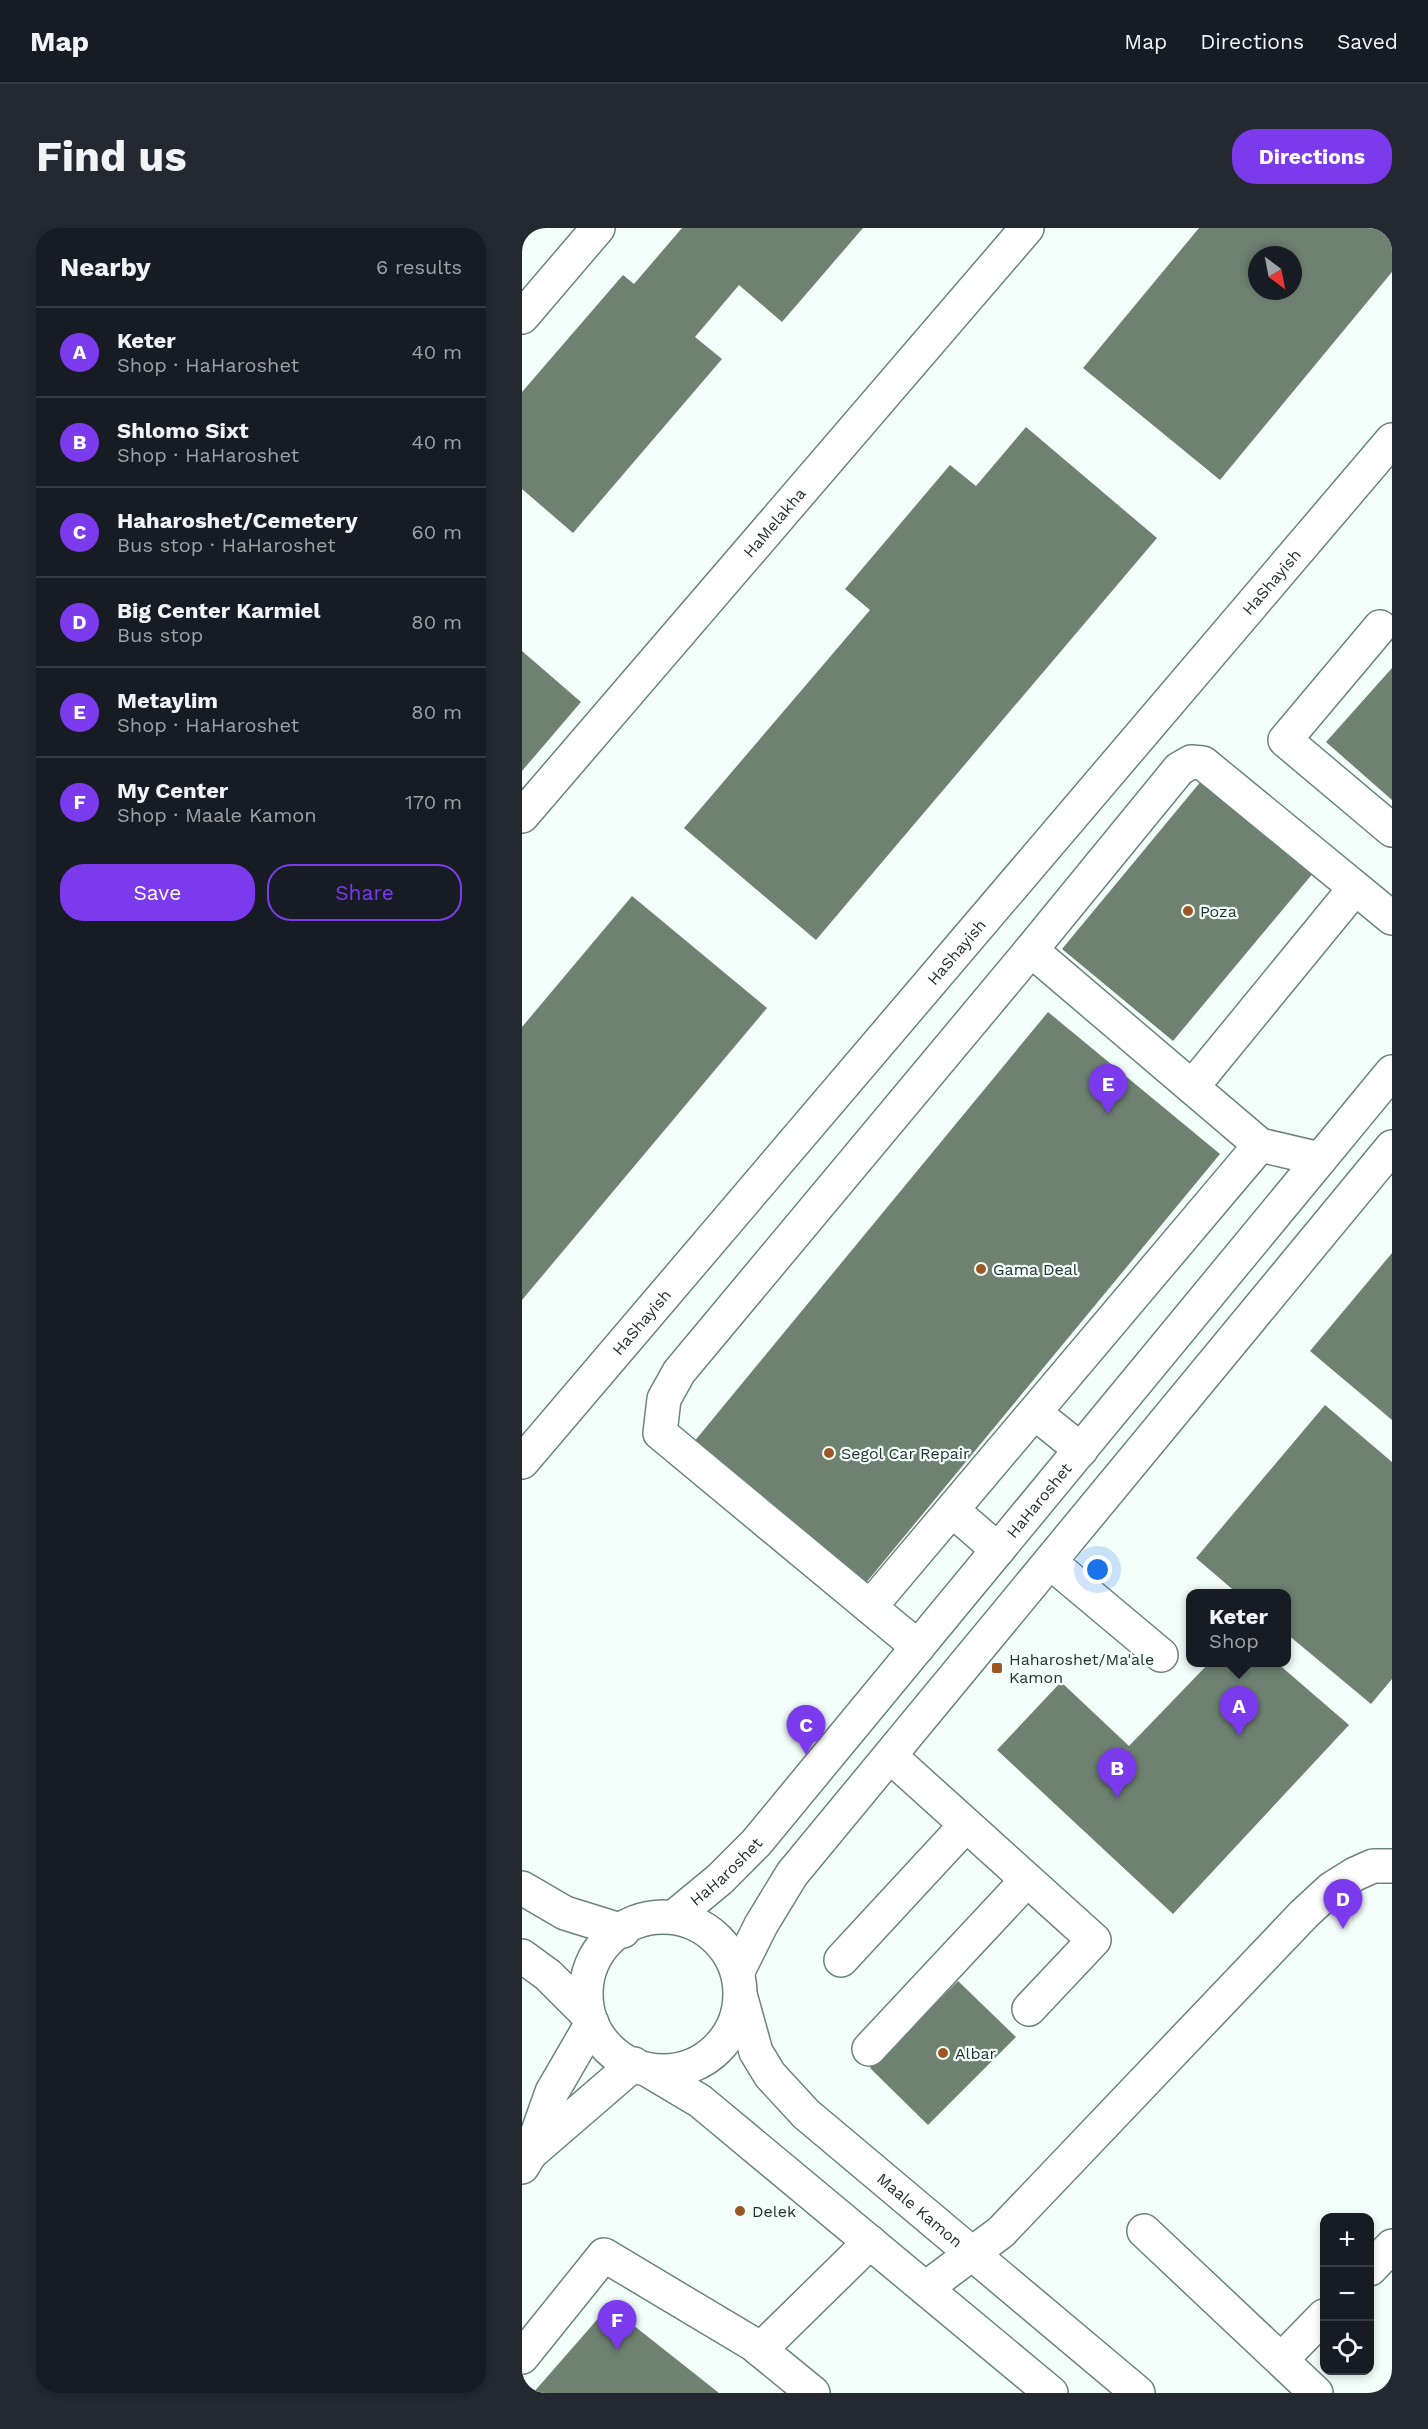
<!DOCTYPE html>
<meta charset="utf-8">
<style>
:root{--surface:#171b24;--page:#242831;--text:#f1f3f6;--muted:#9ea1a6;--line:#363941;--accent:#7c3aed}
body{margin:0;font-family:"Work Sans",sans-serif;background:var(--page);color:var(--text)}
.controls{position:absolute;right:18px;bottom:18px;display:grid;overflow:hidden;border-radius:12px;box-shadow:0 3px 9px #0003}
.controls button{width:54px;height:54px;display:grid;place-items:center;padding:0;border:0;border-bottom:2px solid var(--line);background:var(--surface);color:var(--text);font:30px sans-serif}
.compass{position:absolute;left:726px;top:18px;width:54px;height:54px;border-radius:50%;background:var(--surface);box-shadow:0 3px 9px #0003;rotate:148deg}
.you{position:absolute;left:576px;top:1342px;width:21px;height:21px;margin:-15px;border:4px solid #fff;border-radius:50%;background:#1a73e8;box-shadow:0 0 0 9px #1a73e833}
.badge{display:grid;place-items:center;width:39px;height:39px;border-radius:50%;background:var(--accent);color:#fff;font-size:20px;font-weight:700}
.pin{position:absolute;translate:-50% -50px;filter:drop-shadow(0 2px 3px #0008)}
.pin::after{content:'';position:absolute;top:32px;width:21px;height:18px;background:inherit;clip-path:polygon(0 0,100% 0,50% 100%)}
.popup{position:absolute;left:664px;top:1361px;width:105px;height:78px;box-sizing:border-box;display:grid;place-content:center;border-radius:12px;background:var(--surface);filter:drop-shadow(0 2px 4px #0005);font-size:20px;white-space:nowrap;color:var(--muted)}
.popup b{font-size:22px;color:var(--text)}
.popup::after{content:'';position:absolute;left:50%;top:100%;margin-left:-12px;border:12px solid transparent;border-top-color:var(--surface)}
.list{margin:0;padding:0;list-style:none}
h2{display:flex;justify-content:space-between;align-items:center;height:78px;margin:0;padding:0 24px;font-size:26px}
h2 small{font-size:20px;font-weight:400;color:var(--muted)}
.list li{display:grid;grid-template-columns:39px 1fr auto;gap:18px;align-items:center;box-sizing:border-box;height:90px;padding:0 24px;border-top:2px solid var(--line)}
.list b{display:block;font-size:22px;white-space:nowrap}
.list p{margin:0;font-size:20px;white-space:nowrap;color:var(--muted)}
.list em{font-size:20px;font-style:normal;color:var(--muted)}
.actions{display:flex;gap:12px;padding:18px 24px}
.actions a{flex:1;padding:14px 0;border:2px solid var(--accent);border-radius:24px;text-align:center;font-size:21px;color:var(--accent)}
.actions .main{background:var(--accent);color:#fff}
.icon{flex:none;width:33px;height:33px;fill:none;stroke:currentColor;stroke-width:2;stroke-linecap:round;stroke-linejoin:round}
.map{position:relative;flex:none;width:870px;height:2165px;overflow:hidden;border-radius:24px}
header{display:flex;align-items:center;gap:36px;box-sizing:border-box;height:84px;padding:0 30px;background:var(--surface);border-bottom:2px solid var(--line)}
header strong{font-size:28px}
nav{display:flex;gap:33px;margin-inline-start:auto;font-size:21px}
.intro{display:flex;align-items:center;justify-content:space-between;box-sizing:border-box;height:144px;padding:0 36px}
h1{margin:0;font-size:42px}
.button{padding:15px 27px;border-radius:24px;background:var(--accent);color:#fff;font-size:21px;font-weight:700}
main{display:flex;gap:36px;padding:0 36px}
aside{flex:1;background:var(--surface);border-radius:24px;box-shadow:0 3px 9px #0003}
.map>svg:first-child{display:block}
</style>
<header>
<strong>Map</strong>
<nav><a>Map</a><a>Directions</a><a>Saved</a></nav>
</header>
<div class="intro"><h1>Find us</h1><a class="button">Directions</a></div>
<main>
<aside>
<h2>Nearby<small>6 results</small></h2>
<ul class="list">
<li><span class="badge">A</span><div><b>Keter</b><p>Shop · HaHaroshet</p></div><em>40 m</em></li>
<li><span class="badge">B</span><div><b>Shlomo Sixt</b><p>Shop · HaHaroshet</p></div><em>40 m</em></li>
<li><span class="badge">C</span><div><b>Haharoshet/Cemetery</b><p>Bus stop · HaHaroshet</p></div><em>60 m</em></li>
<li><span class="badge">D</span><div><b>Big Center Karmiel</b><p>Bus stop</p></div><em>80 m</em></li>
<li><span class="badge">E</span><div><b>Metaylim</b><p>Shop · HaHaroshet</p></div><em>80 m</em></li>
<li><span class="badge">F</span><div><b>My Center</b><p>Shop · Maale Kamon</p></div><em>170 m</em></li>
</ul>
<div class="actions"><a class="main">Save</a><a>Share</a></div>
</aside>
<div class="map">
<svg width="870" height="2165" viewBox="0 0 870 2165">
<rect width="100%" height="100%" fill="#f3fefa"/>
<g fill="#6f8272" fill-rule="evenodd">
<path d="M160 0H341L260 94 217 57 173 109 200 131 51 305 0 261V164L101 47 112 56Z"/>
<path d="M677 0H870V44L698 252 561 140ZM735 27H771V63H735Z"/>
<path d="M504 199 635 310 294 712 162 600 348 382 323 361 428 237 454 258Z"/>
<path d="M0 423 59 474 0 543Z"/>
<path d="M870 440V572L804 514Z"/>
<path d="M680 552 792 644 651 813 540 721Z"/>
<path d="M110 668 245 780 0 1072V799Z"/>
<path d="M526 784 698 926 343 1356 171 1215Z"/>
<path d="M870 1025V1192L788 1123Z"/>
<path d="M803 1177 870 1234V1451L849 1476 765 1406V1366H716L674 1330Z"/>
<path d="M688 1434H754L827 1497 651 1686 475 1522 539 1454 607 1518Z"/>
<path d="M436 1753 494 1809 406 1897 348 1840Z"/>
<path d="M87 2078 197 2165H11Z"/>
</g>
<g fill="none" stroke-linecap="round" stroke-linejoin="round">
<g stroke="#6a847c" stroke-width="36">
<g id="minor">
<path d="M0 89 76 0"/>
<path d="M858 399 763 512 870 602"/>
<path id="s1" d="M0 588 505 0"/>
<path d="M670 859 833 660"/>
<path d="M798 931 738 917 509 722 657 541 669 534 681 535 870 690"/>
<path d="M513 1185 559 1222"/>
<path id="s2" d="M0 1234 870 212"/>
<path d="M430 1282 476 1322"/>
<path d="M528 1334 639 1427"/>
<path d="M348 1379 738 917"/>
<path d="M396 1419 138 1205 142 1171 157 1144 509 722"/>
<path d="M368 1528 572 1712 507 1781"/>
<path id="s3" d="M152 1689 198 1651 234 1615 870 844"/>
<path d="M319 1732 444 1597"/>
<path d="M216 1743 239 1697 270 1646 870 919"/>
<path d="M347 1821 505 1652"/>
<path d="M9 1925 112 1836"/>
<path d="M0 1939 8 1926 30 1864 70 1795"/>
<path d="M622 2003 794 2165"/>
<path d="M848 2041 870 2018"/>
<path d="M404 2060 479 2004 782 1686 809 1661 833 1646 851 1638H870"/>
<path d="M238 2122 348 2014"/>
<path d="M0 2129 82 2027 231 2116 291 2165"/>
<path d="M760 2131 802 2088"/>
</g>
</g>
<g stroke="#6a847c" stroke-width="36">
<g id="major">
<path d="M0 1660 43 1685 101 1703"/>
<circle cx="141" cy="1766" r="77"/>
<path d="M0 1728 26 1747 66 1787"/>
<path id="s4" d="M219 1770 234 1824 248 1847 284 1886 616 2165"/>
<path d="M126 1842 178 1873 529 2165"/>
</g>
</g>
<use href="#minor" stroke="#fff" stroke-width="33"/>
<use href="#major" stroke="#fff" stroke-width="33"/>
</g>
<g fill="#9a5825" stroke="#f3fefa" stroke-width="2">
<circle cx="666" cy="683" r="6"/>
<circle cx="459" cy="1041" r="6"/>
<circle cx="307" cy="1225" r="6"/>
<rect x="469" y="1434" width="12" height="12" rx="3"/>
<circle cx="421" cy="1825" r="6"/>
<circle cx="218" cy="1983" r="6"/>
</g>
<g text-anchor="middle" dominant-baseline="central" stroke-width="4.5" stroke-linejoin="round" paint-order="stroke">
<g font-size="16" fill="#26312d" stroke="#f3fefa">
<text stroke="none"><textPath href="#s1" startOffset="387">HaMelakha</textPath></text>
<text stroke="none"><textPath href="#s2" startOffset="1156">HaShayish</textPath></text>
<text stroke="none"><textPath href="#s2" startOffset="670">HaShayish</textPath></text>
<text stroke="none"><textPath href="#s2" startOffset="184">HaShayish</textPath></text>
<text stroke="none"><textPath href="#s3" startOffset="555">HaHaroshet</textPath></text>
<text stroke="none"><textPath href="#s3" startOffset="69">HaHaroshet</textPath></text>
<text stroke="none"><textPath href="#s4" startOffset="285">Maale Kamon</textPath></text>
</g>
<g font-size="16" fill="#26312d" stroke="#f3fefa" text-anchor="start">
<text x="678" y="683">Poza</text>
<text x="471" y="1041">Gama Deal</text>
<text x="319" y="1225">Segol Car Repair</text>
<text x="487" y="1431">Haharoshet/Ma'ale<tspan x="487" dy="18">Kamon</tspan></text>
<text x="433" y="1825">Albar</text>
<text x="230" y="1983">Delek</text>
</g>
</g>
</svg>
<div class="controls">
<button>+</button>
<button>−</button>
<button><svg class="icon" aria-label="locate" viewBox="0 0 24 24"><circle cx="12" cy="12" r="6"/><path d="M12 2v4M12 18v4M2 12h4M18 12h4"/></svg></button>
</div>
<svg class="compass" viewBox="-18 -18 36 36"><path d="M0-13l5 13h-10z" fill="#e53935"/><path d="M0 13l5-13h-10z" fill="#9ea1a6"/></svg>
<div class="you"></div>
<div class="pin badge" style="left:717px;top:1508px">A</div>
<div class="popup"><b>Keter</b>Shop</div>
<div class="pin badge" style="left:595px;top:1570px">B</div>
<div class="pin badge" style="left:284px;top:1527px">C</div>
<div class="pin badge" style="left:821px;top:1701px">D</div>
<div class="pin badge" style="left:586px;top:886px">E</div>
<div class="pin badge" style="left:95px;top:2122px">F</div>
</div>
</main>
